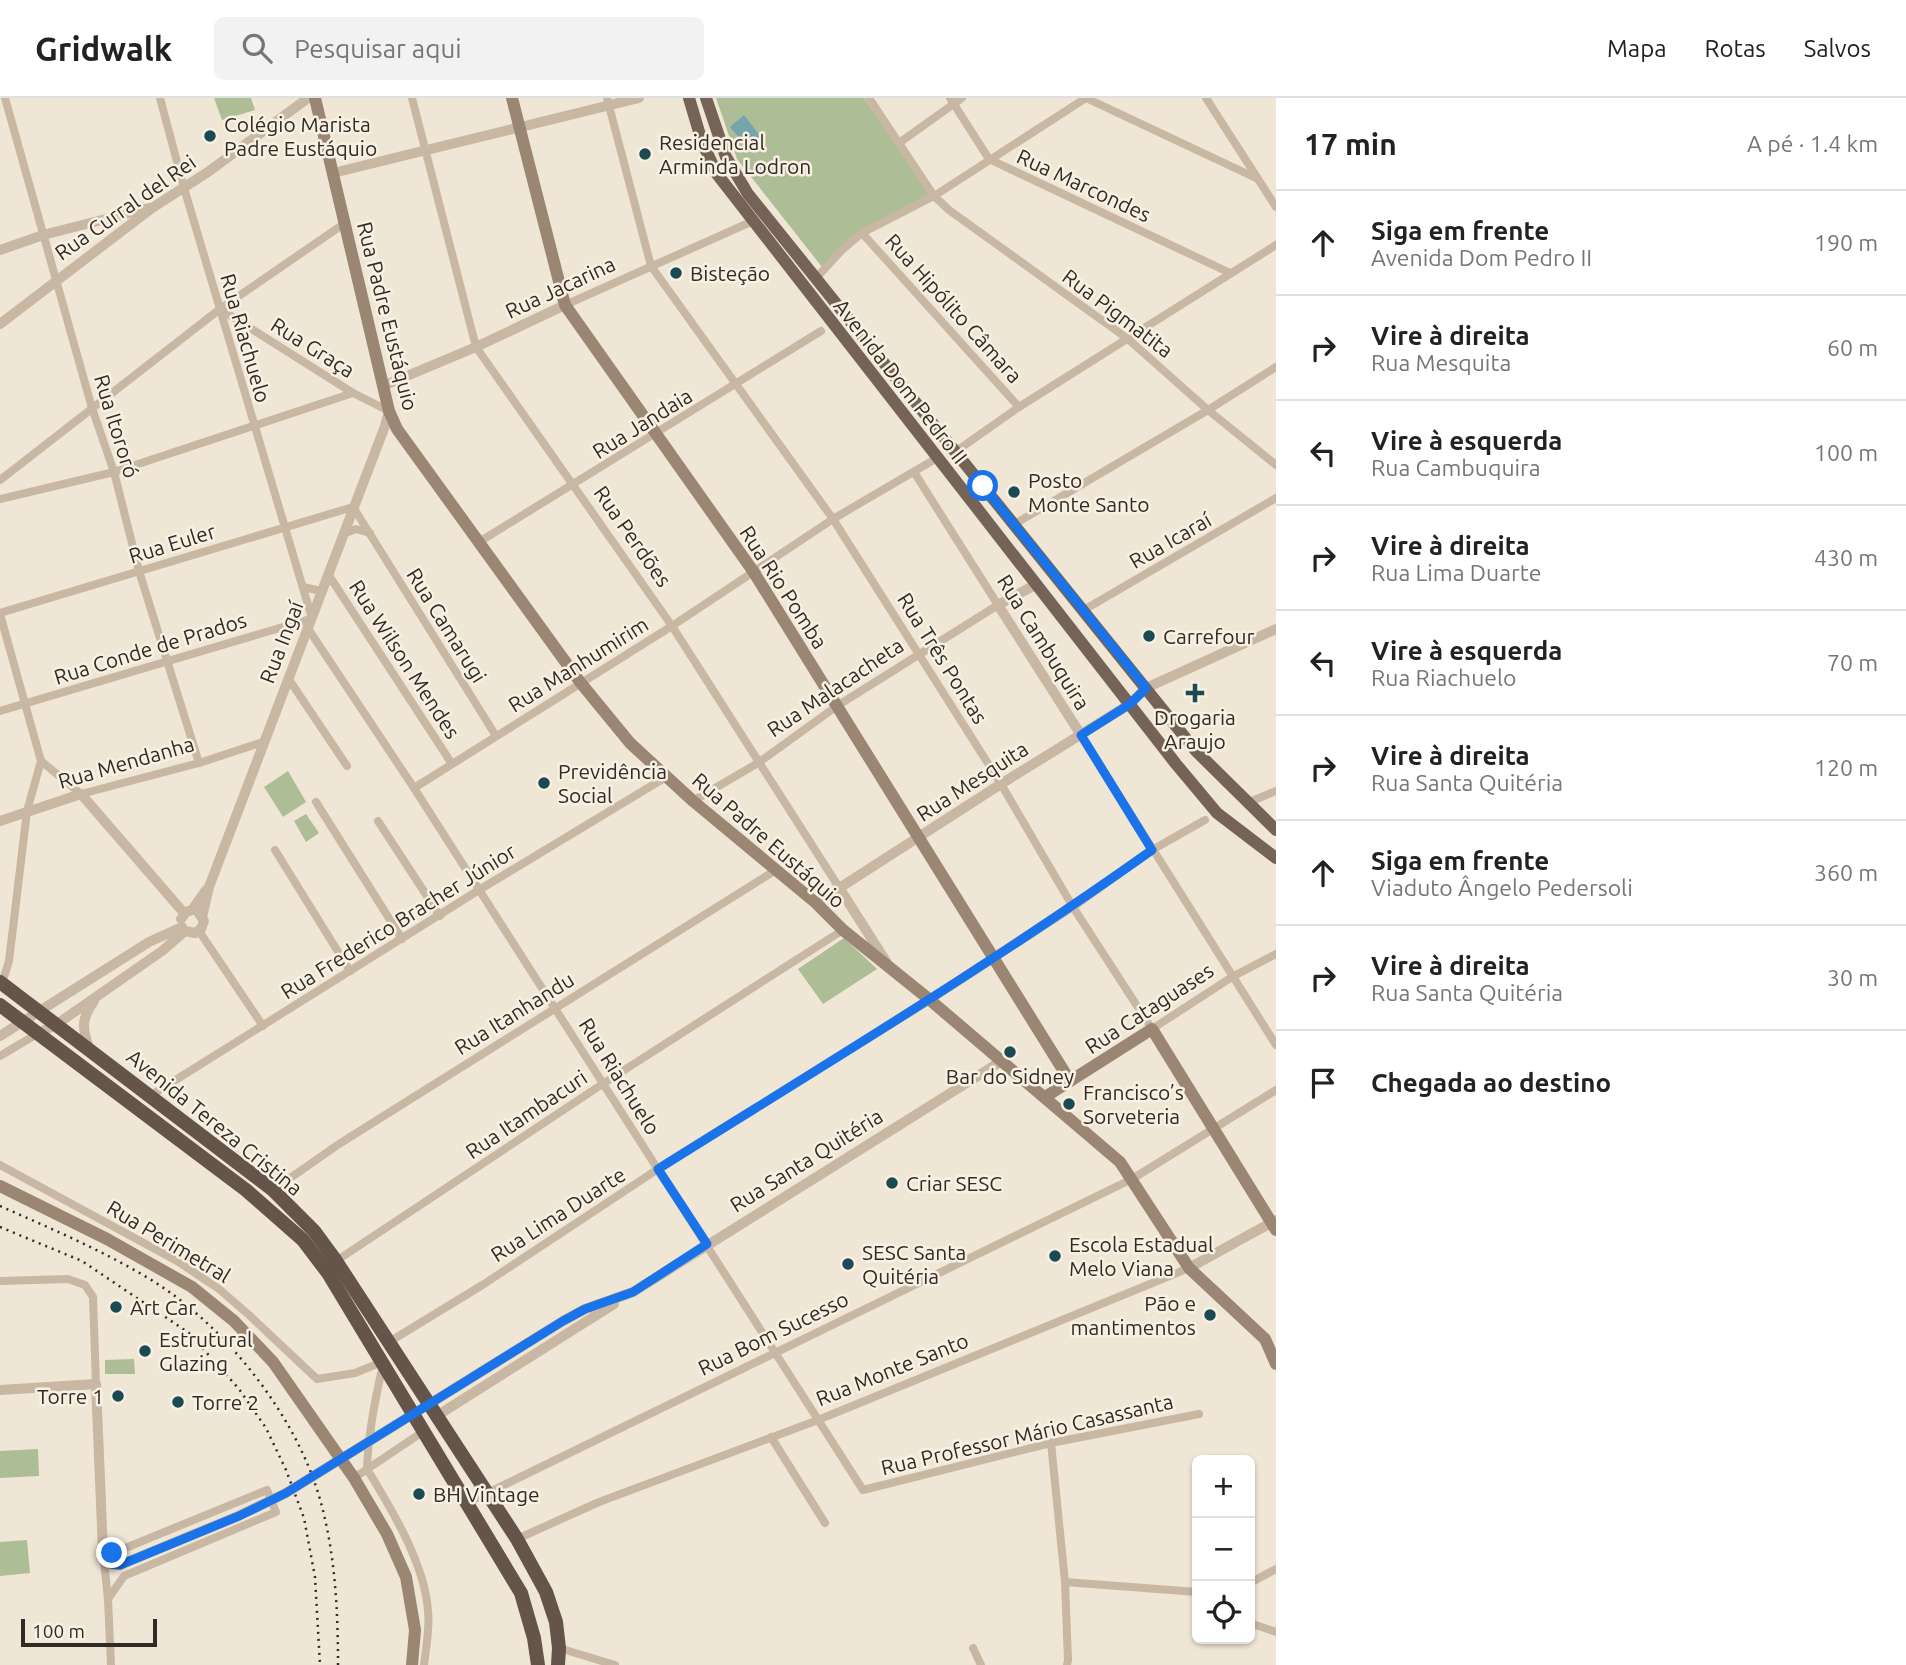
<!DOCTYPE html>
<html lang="pt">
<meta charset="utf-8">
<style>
:root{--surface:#fff;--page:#f2f2f2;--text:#222;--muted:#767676;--line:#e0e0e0}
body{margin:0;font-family:Ubuntu,sans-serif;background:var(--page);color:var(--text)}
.controls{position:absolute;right:21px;bottom:21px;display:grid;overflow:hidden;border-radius:10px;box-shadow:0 2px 5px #0004}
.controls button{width:63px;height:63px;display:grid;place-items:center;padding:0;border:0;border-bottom:2px solid var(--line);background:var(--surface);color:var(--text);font:35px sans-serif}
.scale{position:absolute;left:21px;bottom:18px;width:136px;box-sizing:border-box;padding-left:7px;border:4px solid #322a25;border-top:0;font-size:19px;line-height:24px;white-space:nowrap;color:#322a25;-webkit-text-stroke:5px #f8f0e2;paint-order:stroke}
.stop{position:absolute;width:21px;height:21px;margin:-16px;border:5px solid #1a73e8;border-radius:50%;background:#fff}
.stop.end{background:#1a73e8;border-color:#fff;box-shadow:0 2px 7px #0008}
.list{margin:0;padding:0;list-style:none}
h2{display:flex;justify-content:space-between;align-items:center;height:91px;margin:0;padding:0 28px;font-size:30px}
h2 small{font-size:23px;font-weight:400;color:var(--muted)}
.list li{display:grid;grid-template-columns:46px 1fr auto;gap:21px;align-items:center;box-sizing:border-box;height:105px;padding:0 28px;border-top:2px solid var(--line)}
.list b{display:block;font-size:26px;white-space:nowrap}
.list p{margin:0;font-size:23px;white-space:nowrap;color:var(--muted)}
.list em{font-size:23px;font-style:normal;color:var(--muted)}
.icon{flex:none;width:38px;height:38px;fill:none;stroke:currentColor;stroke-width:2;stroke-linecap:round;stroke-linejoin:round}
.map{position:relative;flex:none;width:1276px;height:1567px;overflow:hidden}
header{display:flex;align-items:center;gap:42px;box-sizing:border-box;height:98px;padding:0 35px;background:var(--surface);border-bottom:2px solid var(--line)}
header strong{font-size:33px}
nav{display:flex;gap:38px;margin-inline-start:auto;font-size:24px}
.search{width:490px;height:63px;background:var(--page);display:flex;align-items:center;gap:18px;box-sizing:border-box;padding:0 24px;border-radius:10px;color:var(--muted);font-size:26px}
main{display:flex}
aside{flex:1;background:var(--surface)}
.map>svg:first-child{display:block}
</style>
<header>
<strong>Gridwalk</strong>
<div class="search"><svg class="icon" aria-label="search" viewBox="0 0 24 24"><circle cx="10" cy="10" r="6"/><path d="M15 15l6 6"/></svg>Pesquisar aqui</div>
<nav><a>Mapa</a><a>Rotas</a><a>Salvos</a></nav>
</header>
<main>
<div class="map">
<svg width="1276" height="1567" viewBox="0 0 1276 1567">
<rect width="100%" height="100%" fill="#f0e6d6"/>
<g fill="#adbe97">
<path d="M214 0H251L255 12 222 22Z"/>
<path d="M716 0H864L932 98 857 136 822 169 737 61Z"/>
<path d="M288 673 306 704 283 719 264 689Z"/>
<path d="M306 716 319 735 306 744 294 723Z"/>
<path d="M844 840 877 871 823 906 798 871Z"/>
<path d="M134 1261 135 1276H105V1262Z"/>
<path d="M38 1351 39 1378 0 1380V1353Z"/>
<path d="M27 1442 30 1475 0 1478V1444Z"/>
</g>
<path fill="#75a5ac" d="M744 17 765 44 752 55 730 29Z"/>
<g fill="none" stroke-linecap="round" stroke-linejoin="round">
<g stroke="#c7b7a3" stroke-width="8">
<path d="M5 0 92 310 114 374 139 473 199 665"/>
<path d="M160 0 184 90 311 517"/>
<path d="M412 0 476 249 672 528 840 791"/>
<path d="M607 0 651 168 833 421 1001 686 1073 809 1152 931 1232 879 1276 856"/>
<path d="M869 0 934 98 949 112 1128 241 1208 312 1276 367"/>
<path d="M950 0 989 61 1230 175"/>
<path d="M1086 0 1256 80"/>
<path d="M1206 0 1276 109"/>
<path d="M899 45 962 0"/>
<path d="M862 135 1019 309"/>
<path d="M817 179 842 152 862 135 934 98 1086 0"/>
<path d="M565 207 753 123"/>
<path d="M220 211 353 295 389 313"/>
<path d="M955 354 1019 309 1276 147"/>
<path d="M0 382 220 211 345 125"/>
<path d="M0 401 114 374 353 295"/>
<path d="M1013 427 1208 312 1276 269"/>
<path d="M343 436 356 431 370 435"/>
<path d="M479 444 821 233"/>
<path d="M328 476 452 666"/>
<path d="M303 489 321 493"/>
<path d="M1082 513 1276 400"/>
<path d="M0 515 353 409 496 638"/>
<path d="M0 516 41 663 27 713 9 863 2 885"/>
<path d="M307 529 414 690 863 1392 1051 1345 1199 1316"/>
<path d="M288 580 347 668"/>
<path d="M0 613 310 521"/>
<path d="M1081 637 1276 947"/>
<path d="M41 663 81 696 199 665 263 644"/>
<path d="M414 690 672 528 833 421 937 360"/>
<path d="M693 703 758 665 837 608 998 507 914 374"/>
<path d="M316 704 402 841"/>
<path d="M1247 705 1276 693"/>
<path d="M378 723 440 818"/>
<path d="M275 752 350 873"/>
<path d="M199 833 263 928"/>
<path d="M0 958 37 936"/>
<path d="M150 998 479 792 666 679"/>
<path d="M0 1067 177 1163 219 1191 249 1217 317 1281 355 1275 382 1264"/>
<path d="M273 1092 339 1046 776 772"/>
<path d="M336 1163 604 985 843 832"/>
<path d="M0 1183 68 1181 85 1187 93 1199 96 1286"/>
<path d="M389 1244 484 1186 658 1071 930 902 1073 809 1152 752 1205 722"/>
<path d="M771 1339 825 1425"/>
<path d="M1051 1345 1065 1484 1068 1562 1067 1567"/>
<path d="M367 1371C391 1410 425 1466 428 1513 430 1530 426 1550 424 1567"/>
<path d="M367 1371C368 1335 375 1301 383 1267"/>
<path d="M354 1380 424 1333"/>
<path d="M467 1405 1132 1081 1276 992"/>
<path d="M517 1441 599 1404 818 1322 1189 1170"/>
<path d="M1065 1484 1197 1494"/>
<path d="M1250 1485 1276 1471"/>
<path d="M108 1501 124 1478 276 1414 267 1392 118 1453 103 1454 108 1501 111 1567"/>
<path d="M1250 1525 1276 1534"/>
<path d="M559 1550 615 1567"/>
<path d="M973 1550 981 1567"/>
</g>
<g stroke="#c7b7a3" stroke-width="10">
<path d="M333 75 639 0"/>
<path d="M0 152 43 137 149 110"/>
<path d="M0 226 152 110 208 74 308 0"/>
<path d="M383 288 476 249 565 207"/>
<path d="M1035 487 998 507 1081 637"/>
<path d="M0 723 81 696 184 815"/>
<path d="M840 791 887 865"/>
<path d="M816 805 1001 686 1130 606 1146 590 1276 531"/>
<path d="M202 819 209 789 385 328 389 313"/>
<path d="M181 821 186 814 192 812 206 792"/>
<path d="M185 833 195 835 201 831 204 823 198 814"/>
<path d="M37 936 57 926 162 853 185 833"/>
<path d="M0 938 149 844 182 829"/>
<path d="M89 950C82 930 81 921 94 903"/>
<path d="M1189 1170 1276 1122"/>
<path d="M0 1292 96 1286 103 1454 111 1466 120 1467 238 1418 286 1395 563 1223 585 1211 633 1194 1000 964"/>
<path d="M435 1319 614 1206"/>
</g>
<g stroke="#9b8674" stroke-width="12">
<path d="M315 0 389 313 397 331 580 584 630 645 693 703 816 805 843 832 930 902 1120 1064 1189 1170 1265 1241 1276 1266"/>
<path d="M512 0 565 207 753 473 1070 983"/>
<path d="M1045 999 1152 931 1276 1132"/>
<path d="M0 1088 107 1141 192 1189 234 1223 273 1264 354 1380 387 1436 406 1479 415 1532 412 1567"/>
</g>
<g stroke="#746356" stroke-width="12">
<path d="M689 0 702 44 717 76 1176 666 1217 715 1276 760"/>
<path d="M706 0 726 59 748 96 1196 653 1276 732"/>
</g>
<g stroke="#645449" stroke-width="14">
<path d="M0 884 273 1092 314 1133 336 1163 517 1441 546 1494 556 1524 559 1550 558 1567"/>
<path d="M0 907 246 1092 303 1142 328 1175 521 1495 534 1540 538 1567"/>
</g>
<g stroke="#322a25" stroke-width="2.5" stroke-dasharray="2 5" stroke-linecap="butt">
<path d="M0 1108C52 1131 104 1153 153 1183 225 1228 295 1316 319 1398 335 1452 338 1511 338 1567"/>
<path d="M0 1129 82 1163 189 1235 239 1291 266 1330 286 1372 304 1420 315 1479 320 1567"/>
</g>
</g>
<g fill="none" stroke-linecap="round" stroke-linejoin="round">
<path stroke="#1a73e8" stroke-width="9" d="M112 1455 103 1454 111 1466 120 1467 239 1418 286 1395 563 1223 585 1211 633 1194 707 1146 658 1071C824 967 992 866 1152 752L1081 637 1130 606 1146 590 983 388"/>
</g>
<g fill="#1b4a53" stroke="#f8f0e2" stroke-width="2.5">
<circle cx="210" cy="38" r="7"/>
<circle cx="645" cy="56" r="7"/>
<circle cx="676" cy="175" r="7"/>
<circle cx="1014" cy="394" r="7"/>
<circle cx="1149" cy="538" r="7"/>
<path d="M1191.5 584.5h7v7h7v7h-7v7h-7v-7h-7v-7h7z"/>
<circle cx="544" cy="685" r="7"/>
<circle cx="1010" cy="954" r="7"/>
<circle cx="1069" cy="1006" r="7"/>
<circle cx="892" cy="1085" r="7"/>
<circle cx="1055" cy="1158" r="7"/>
<circle cx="848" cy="1166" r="7"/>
<circle cx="116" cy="1209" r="7"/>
<circle cx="1210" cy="1217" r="7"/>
<circle cx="145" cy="1253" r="7"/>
<circle cx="118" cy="1298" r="7"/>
<circle cx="178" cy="1304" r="7"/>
<circle cx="419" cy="1396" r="7"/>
</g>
<g text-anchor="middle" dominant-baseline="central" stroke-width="5" stroke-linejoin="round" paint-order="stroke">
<g font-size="21" fill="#322a25" stroke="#f8f0e2" text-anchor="start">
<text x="224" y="26">Colégio Marista<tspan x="224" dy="24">Padre Eustáquio</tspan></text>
<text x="659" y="44">Residencial<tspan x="659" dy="24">Arminda Lodron</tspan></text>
<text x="690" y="175">Bisteção</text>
<text x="1028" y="382">Posto<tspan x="1028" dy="24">Monte Santo</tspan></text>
<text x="1163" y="538">Carrefour</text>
<text x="1195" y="619" text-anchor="middle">Drogaria<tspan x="1195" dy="24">Araujo</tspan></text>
<text x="558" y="673">Previdência<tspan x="558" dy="24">Social</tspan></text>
<text x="1010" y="978" text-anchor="middle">Bar do Sidney</text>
<text x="1083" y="994">Francisco’s<tspan x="1083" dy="24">Sorveteria</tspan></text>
<text x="906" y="1085">Criar SESC</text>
<text x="1069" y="1146">Escola Estadual<tspan x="1069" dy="24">Melo Viana</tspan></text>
<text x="862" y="1154">SESC Santa<tspan x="862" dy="24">Quitéria</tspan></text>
<text x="1196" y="1205" text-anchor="end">Pão e<tspan x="1196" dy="24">mantimentos</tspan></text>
<text x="130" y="1209">Art Car</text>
<text x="159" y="1241">Estrutural<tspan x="159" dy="24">Glazing</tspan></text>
<text x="104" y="1298" text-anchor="end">Torre 1</text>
<text x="192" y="1304">Torre 2</text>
<text x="433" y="1396">BH Vintage</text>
</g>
<g font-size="21" fill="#322a25" stroke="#f8f0e2">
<text transform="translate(1084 87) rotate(25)">Rua Marcondes</text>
<text transform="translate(125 109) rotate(-35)">Rua Curral del Rei</text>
<text transform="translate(560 189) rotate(-25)">Rua Jacarina</text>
<text transform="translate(954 210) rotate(48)">Rua Hipólito Câmara</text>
<text transform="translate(1118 215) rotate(37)">Rua Pigmatita</text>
<text transform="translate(388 218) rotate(76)">Rua Padre Eustáquio</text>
<text transform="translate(246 240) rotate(74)">Rua Riachuelo</text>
<text transform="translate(313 249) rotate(32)">Rua Graça</text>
<text transform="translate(901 283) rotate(52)">Avenida Dom Pedro II</text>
<text transform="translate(642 325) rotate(-32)">Rua Jandaia</text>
<text transform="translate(117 328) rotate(73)">Rua Itororó</text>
<text transform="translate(633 438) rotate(55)">Rua Perdões</text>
<text transform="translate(1170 442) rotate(-30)">Rua Icaraí</text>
<text transform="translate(172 445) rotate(-17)">Rua Euler</text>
<text transform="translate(784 489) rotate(57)">Rua Rio Pomba</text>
<text transform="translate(447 527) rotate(58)">Rua Camarugi</text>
<text transform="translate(281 544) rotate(-69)">Rua Ingaí</text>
<text transform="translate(1044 544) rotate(58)">Rua Cambuquira</text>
<text transform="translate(150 550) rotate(-17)">Rua Conde de Prados</text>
<text transform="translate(943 560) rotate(58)">Rua Três Pontas</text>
<text transform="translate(405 561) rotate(57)">Rua Wilson Mendes</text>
<text transform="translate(578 566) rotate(-32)">Rua Manhumirim</text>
<text transform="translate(835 589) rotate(-34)">Rua Malacacheta</text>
<text transform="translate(126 664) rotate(-16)">Rua Mendanha</text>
<text transform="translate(972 683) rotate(-33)">Rua Mesquita</text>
<text transform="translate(769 742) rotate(41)">Rua Padre Eustáquio</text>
<text transform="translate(398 823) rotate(-32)">Rua Frederico Bracher Júnior</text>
<text transform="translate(1149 910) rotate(-33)">Rua Cataguases</text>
<text transform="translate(514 915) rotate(-32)">Rua Itanhandu</text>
<text transform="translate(620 978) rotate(58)">Rua Riachuelo</text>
<text transform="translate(526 1016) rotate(-34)">Rua Itambacuri</text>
<text transform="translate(215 1024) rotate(39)">Avenida Tereza Cristina</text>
<text transform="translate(806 1062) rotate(-32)">Rua Santa Quitéria</text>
<text transform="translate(558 1116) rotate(-33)">Rua Lima Duarte</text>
<text transform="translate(169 1143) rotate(31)">Rua Perimetral</text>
<text transform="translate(773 1235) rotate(-26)">Rua Bom Sucesso</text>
<text transform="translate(892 1271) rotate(-22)">Rua Monte Santo</text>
<text transform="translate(1027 1336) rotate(-13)">Rua Professor Mário Casassanta</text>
</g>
</g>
</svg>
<div class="controls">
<button>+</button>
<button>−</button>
<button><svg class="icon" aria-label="locate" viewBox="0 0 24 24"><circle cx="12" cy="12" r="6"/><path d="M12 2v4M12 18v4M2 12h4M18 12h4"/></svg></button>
</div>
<div class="scale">100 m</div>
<div class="stop" style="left:983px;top:388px"></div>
<div class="stop end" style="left:112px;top:1455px"></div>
</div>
<aside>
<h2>17 min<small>A pé · 1.4 km</small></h2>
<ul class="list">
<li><svg class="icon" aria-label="ahead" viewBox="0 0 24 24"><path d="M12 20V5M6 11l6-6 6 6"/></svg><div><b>Siga em frente</b><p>Avenida Dom Pedro II</p></div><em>190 m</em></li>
<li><svg class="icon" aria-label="right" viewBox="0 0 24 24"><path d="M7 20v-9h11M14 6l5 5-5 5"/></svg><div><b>Vire à direita</b><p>Rua Mesquita</p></div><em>60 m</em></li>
<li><svg class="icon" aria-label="left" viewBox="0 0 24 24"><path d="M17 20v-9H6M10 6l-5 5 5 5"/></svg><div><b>Vire à esquerda</b><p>Rua Cambuquira</p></div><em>100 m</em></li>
<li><svg class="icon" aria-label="right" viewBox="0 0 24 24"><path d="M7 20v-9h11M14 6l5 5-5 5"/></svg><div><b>Vire à direita</b><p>Rua Lima Duarte</p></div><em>430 m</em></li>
<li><svg class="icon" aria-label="left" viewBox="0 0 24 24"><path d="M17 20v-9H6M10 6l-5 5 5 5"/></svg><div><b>Vire à esquerda</b><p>Rua Riachuelo</p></div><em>70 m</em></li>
<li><svg class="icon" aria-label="right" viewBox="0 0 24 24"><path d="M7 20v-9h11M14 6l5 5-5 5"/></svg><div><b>Vire à direita</b><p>Rua Santa Quitéria</p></div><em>120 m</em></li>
<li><svg class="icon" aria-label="ahead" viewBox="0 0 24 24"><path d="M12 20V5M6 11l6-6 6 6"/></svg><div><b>Siga em frente</b><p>Viaduto Ângelo Pedersoli</p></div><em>360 m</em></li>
<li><svg class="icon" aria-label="right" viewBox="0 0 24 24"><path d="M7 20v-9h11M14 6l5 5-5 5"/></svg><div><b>Vire à direita</b><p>Rua Santa Quitéria</p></div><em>30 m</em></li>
<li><svg class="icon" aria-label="arrive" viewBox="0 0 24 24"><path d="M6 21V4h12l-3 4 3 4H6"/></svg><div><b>Chegada ao destino</b></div></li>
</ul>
</aside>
</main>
